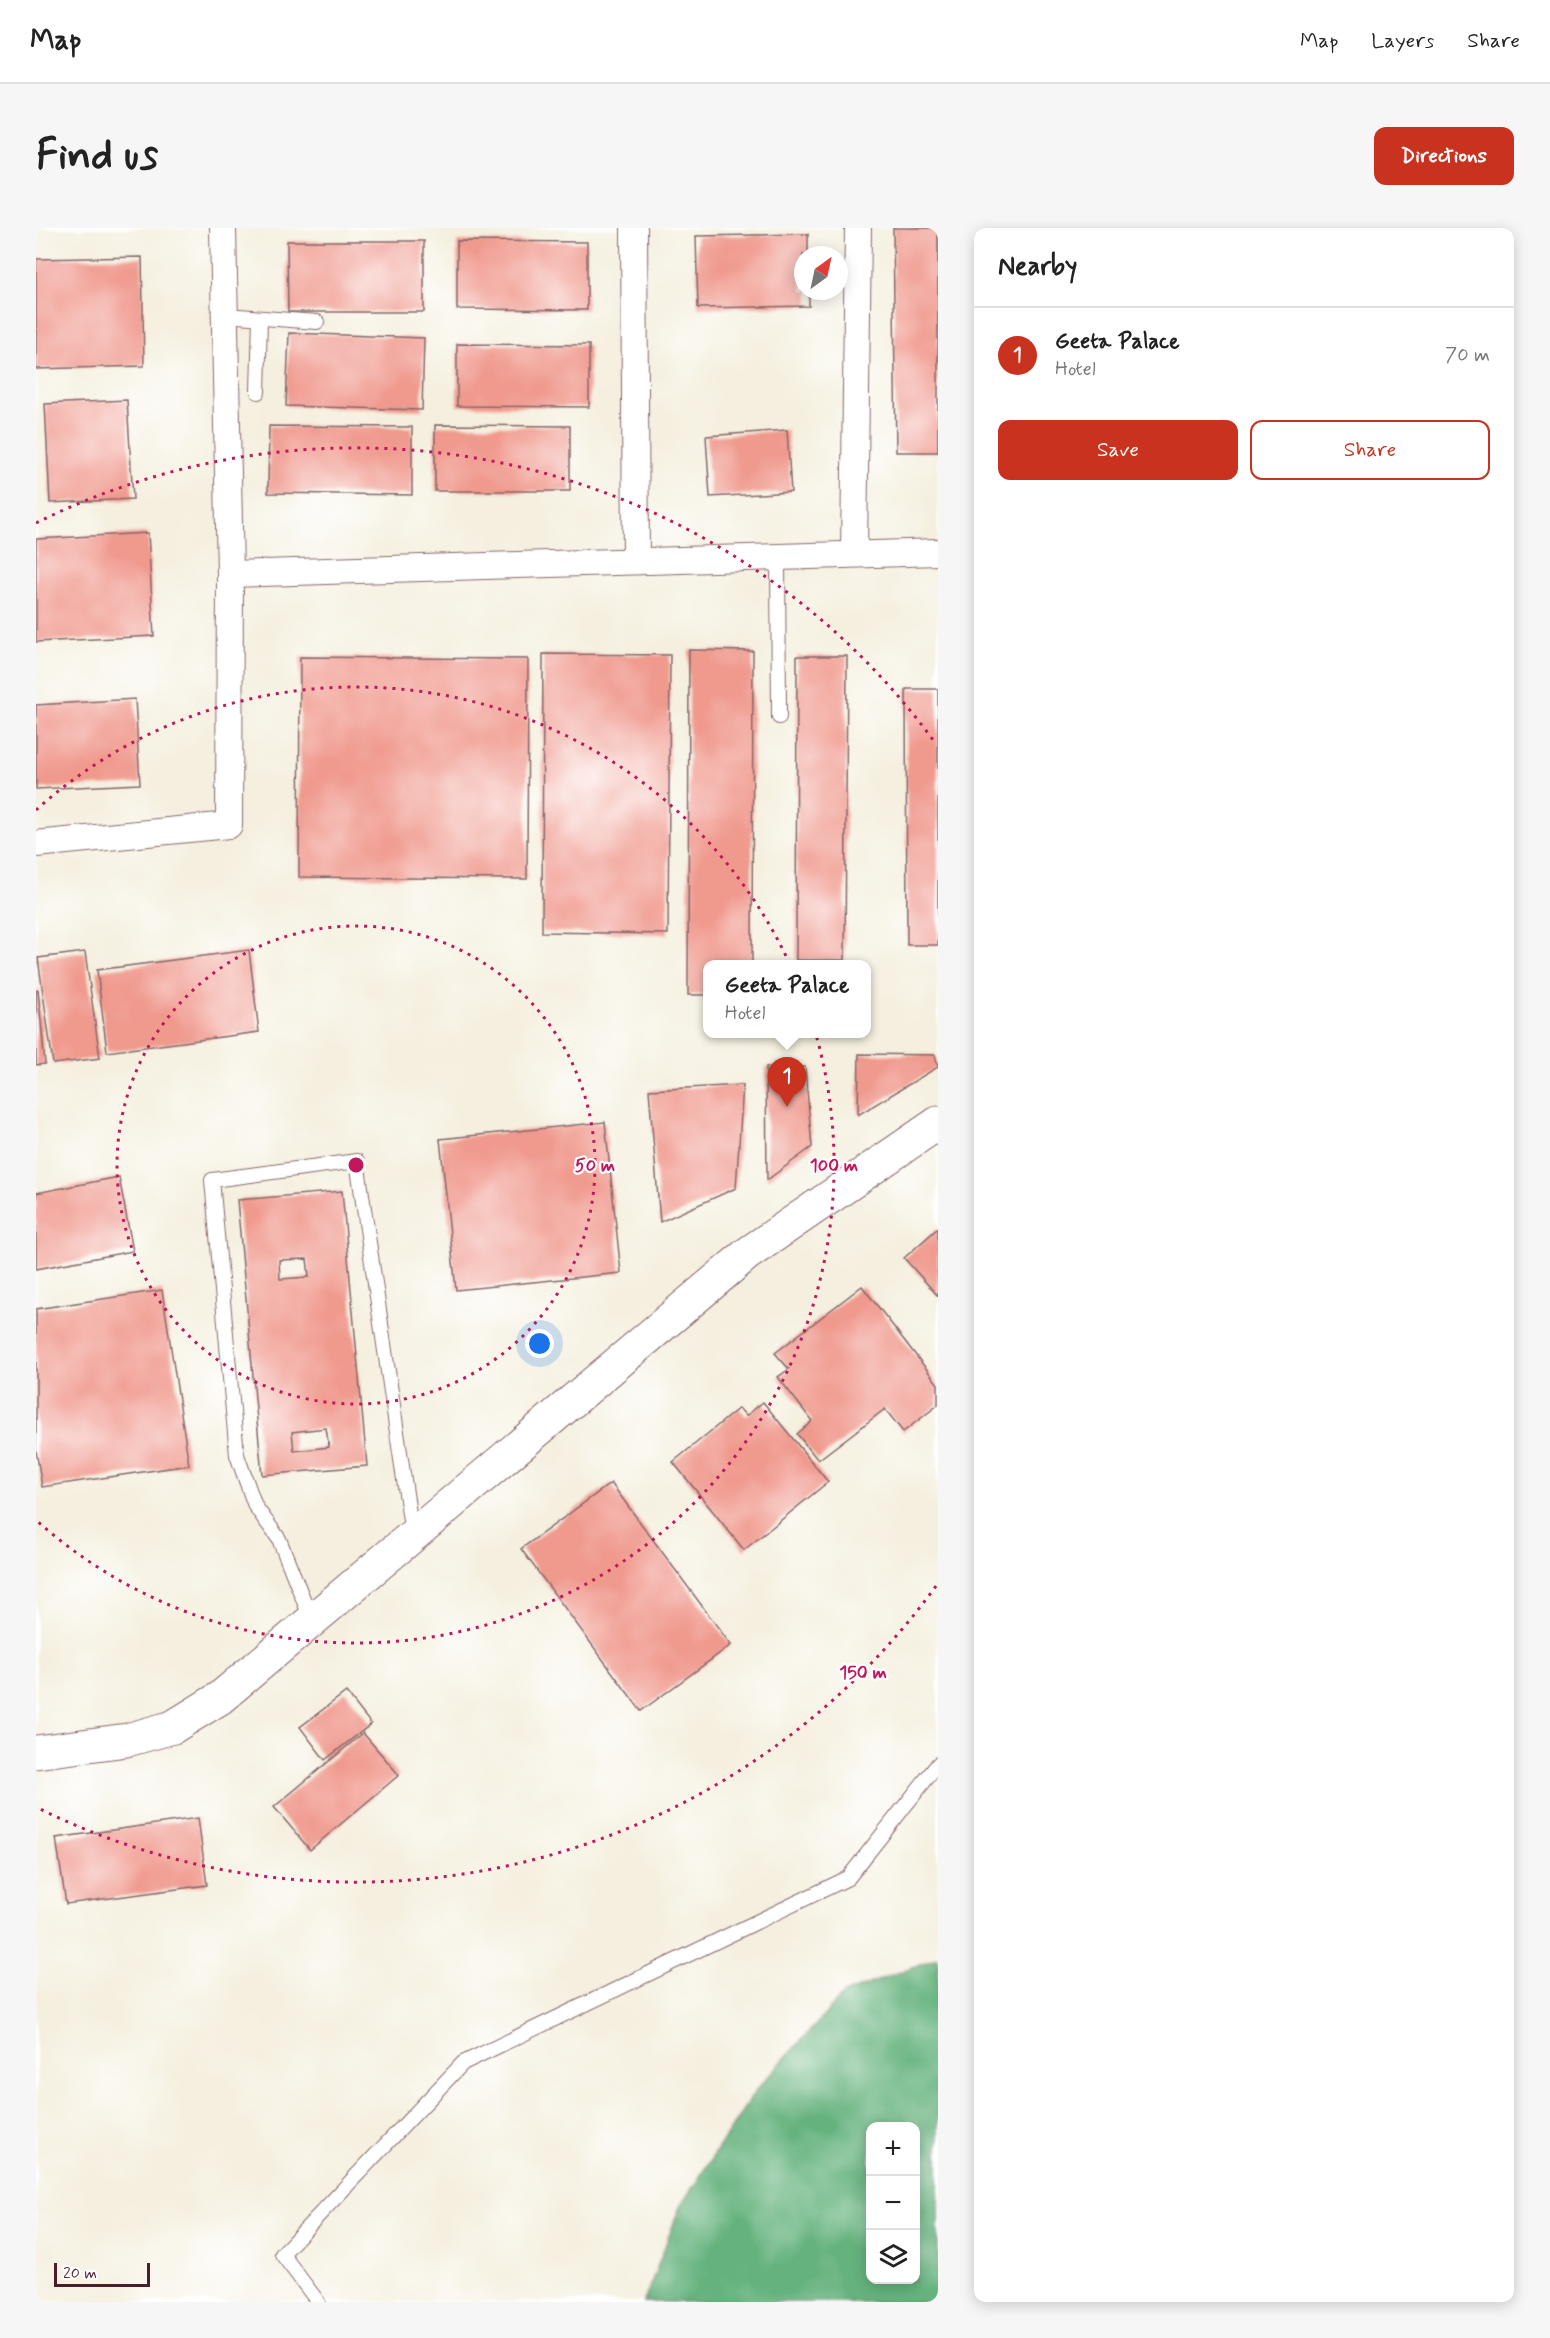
<!DOCTYPE html>
<meta charset="utf-8">
<style>
:root{--surface:#fff;--page:#f6f6f6;--text:#222;--muted:#767676;--line:#e0e0e0;--accent:#c8321e}
body{margin:0;font-family:Mynerve,sans-serif;background:var(--page);color:var(--text)}
.controls{position:absolute;right:18px;bottom:18px;display:grid;overflow:hidden;border-radius:12px;box-shadow:0 3px 15px #0003}
.controls button{width:54px;height:54px;display:grid;place-items:center;padding:0;border:0;border-bottom:2px solid var(--line);background:var(--surface);color:var(--text);font:30px sans-serif}
.compass{position:absolute;left:758px;top:18px;width:54px;height:54px;border-radius:50%;background:var(--surface);box-shadow:0 3px 15px #0003;rotate:33deg}
.scale{position:absolute;left:18px;bottom:15px;width:96px;box-sizing:border-box;padding-left:6px;border:3px solid #4a1f2b;border-top:0;font-size:16px;line-height:21px;white-space:nowrap;color:#4a1f2b;-webkit-text-stroke:4px #fff;paint-order:stroke}
.you{position:absolute;left:504px;top:1116px;width:21px;height:21px;margin:-15px;border:4px solid #fff;border-radius:50%;background:#1a73e8;box-shadow:0 0 0 9px #1a73e833}
.badge{display:grid;place-items:center;width:39px;height:39px;border-radius:50%;background:var(--accent);color:#fff;font-size:20px;font-weight:700}
.pin{position:absolute;translate:-50% -50px;filter:drop-shadow(0 2px 3px #0008)}
.pin::after{content:'';position:absolute;top:32px;width:21px;height:18px;background:inherit;clip-path:polygon(0 0,100% 0,50% 100%)}
.popup{position:absolute;left:667px;top:732px;width:168px;height:78px;box-sizing:border-box;display:grid;place-content:center;border-radius:12px;background:var(--surface);filter:drop-shadow(0 2px 4px #0005);font-size:20px;white-space:nowrap;color:var(--muted)}
.popup b{font-size:22px;color:var(--text)}
.popup::after{content:'';position:absolute;left:50%;top:100%;margin-left:-12px;border:12px solid transparent;border-top-color:var(--surface)}
.list{margin:0;padding:0;list-style:none}
h2{display:flex;justify-content:space-between;align-items:center;height:78px;margin:0;padding:0 24px;font-size:26px}
h2 small{font-size:20px;font-weight:400;color:var(--muted)}
.list li{display:grid;grid-template-columns:39px 1fr auto;gap:18px;align-items:center;box-sizing:border-box;height:96px;padding:0 24px;border-top:2px solid var(--line)}
.list b{display:block;font-size:22px;white-space:nowrap}
.list p{margin:0;font-size:20px;white-space:nowrap;color:var(--muted)}
.list em{font-size:20px;font-style:normal;color:var(--muted)}
.actions{display:flex;gap:12px;padding:18px 24px}
.actions a{flex:1;padding:14px 0;border:2px solid var(--accent);border-radius:12px;text-align:center;font-size:21px;color:var(--accent)}
.actions .main{background:var(--accent);color:#fff}
.icon{flex:none;width:33px;height:33px;fill:none;stroke:currentColor;stroke-width:2;stroke-linecap:round;stroke-linejoin:round}
.map{position:relative;flex:none;width:902px;height:2074px;overflow:hidden;border-radius:12px}
header{display:flex;align-items:center;gap:36px;box-sizing:border-box;height:84px;padding:0 30px;background:var(--surface);border-bottom:2px solid var(--line)}
header strong{font-size:28px}
nav{display:flex;gap:33px;margin-inline-start:auto;font-size:21px}
.intro{display:flex;align-items:center;justify-content:space-between;box-sizing:border-box;height:144px;padding:0 36px}
h1{margin:0;font-size:42px}
.button{padding:15px 27px;border-radius:12px;background:var(--accent);color:#fff;font-size:21px;font-weight:700}
main{display:flex;gap:36px;padding:0 36px}
aside{flex:1;background:var(--surface);border-radius:12px;box-shadow:0 3px 15px #0003}
.map>svg:first-child{display:block}
</style>
<header>
<strong>Map</strong>
<nav><a>Map</a><a>Layers</a><a>Share</a></nav>
</header>
<div class="intro"><h1>Find us</h1><a class="button">Directions</a></div>
<main>
<div class="map">
<svg width="902" height="2074" viewBox="0 0 902 2074">
<rect width="100%" height="100%" fill="#fff"/>
<filter id="ink" filterUnits="userSpaceOnUse"><feTurbulence type="fractalNoise" baseFrequency=".0167" numOctaves="2"/><feDisplacementMap in="SourceGraphic" scale="12" xChannelSelector="R" yChannelSelector="G"/><feConvolveMatrix kernelMatrix="1 2 1 2 8 2 1 2 1" color-interpolation-filters="sRGB"/></filter>
<filter id="wash" filterUnits="userSpaceOnUse"><feTurbulence type="fractalNoise" baseFrequency=".008" numOctaves="4" result="noise"/><feDisplacementMap in="SourceGraphic" scale="24" xChannelSelector="R" yChannelSelector="G"/><feGaussianBlur stdDeviation="1.35" result="paint"/><feColorMatrix in="noise" values="0 0 0 0 0 0 0 0 0 0 0 0 0 0 0 0 0 1.4 0 .05"/><feComposite in="paint" operator="in"/></filter>
<g filter="url(#wash)">
<rect width="100%" height="100%" fill="#f4efde"/>
<path fill="#65b27d" stroke="#586854" stroke-width="1.5" fill-rule="evenodd" d="M902 1729V2074H608L644 1979 720 1862 808 1766ZM834 1898H879V2052H834Z"/>
<g id="blocks">
<g fill="#f0998d" fill-rule="evenodd">
<path d="M857 0H902V224H860Z"/>
<path d="M772 6V27H767V63H773V78L662 80 660 8Z"/>
<path d="M251 13H388V84H252Z"/>
<path d="M421 13 551 14V82L421 81Z"/>
<path d="M106 29 108 138 0 141V31Z"/>
<path d="M253 105 388 110 386 182 250 178Z"/>
<path d="M421 116 553 117V179L421 178Z"/>
<path d="M91 172 97 271 14 275 9 176Z"/>
<path d="M399 197 534 198V263H399Z"/>
<path d="M233 198 376 199V267L232 265Z"/>
<path d="M751 202 755 264 674 269 670 208Z"/>
<path d="M112 305 118 408 0 414V311Z"/>
<path d="M653 422 717 423 716 736H672V767H652Z"/>
<path d="M507 426 634 427 632 706 506 704Z"/>
<path d="M761 428H811L809 732H760Z"/>
<path d="M264 429 492 431 491 651 263 649Z"/>
<path d="M870 461H902V717H871Z"/>
<path d="M99 471 104 556 0 561V477Z"/>
<path d="M213 722 223 804 71 824 61 742Z"/>
<path d="M49 724 64 830 17 836 2 730Z"/>
<path d="M2 762 9 836 0 837V763Z"/>
<path d="M823 826 899 827 902 839 822 887Z"/>
<path d="M730 839H769L776 919 731 952Z"/>
<path d="M707 857 700 960 624 994 613 862Z"/>
<path d="M569 894 585 1045 420 1062 404 911Z"/>
<path d="M83 949 97 1023 0 1041V965Z"/>
<path d="M306 963 331 1238 226 1247 201 972ZM271 1031 273 1049 244 1051 243 1032ZM290 1200 293 1219 258 1223 256 1204Z"/>
<path d="M902 1000V1068L868 1030Z"/>
<path d="M826 1058 902 1156V1177L867 1204 849 1181 782 1232 761 1206 776 1193 742 1149 753 1141 739 1125Z"/>
<path d="M126 1062 153 1237 6 1259 0 1222V1081Z"/>
<path d="M727 1174 792 1254 708 1322 637 1234 703 1180 710 1188Z"/>
<path d="M575 1255 695 1417 605 1483 485 1321Z"/>
<path d="M310 1464 335 1496 289 1532 264 1499Z"/>
<path d="M327 1505 363 1547 274 1622 238 1579Z"/>
<path d="M162 1590 171 1657 30 1676 20 1610Z"/>
</g>
</g>
</g>
<g filter="url(#ink)">
<use href="#blocks" fill-opacity="0" stroke="#86686a" stroke-width="1.5"/>
<g fill="none" stroke-linecap="round" stroke-linejoin="round">
<g stroke="#86686a" stroke-width="16">
<g id="service">
<path d="M189 87 281 94"/>
<path d="M222 164 224 90"/>
<path d="M742 329 743 489"/>
<path d="M276 1393 243 1311 219 1278 201 1227 176 952 321 933 376 1306"/>
<path d="M282 2074 246 2026 427 1835 812 1650 902 1536"/>
</g>
</g>
<g stroke="#86686a" stroke-width="28">
<g id="minor">
<path d="M598 0 600 333"/>
<path d="M818 326 822 0"/>
<path d="M194 346 902 324"/>
<path d="M0 616 193 597 194 346 187 0"/>
</g>
</g>
<g stroke="#86686a" stroke-width="35">
<path id="tertiary" d="M0 1524 91 1512 137 1499 184 1470 711 1026 902 895"/>
</g>
<use href="#service" stroke="#fff" stroke-width="14"/>
<use href="#minor" stroke="#fff" stroke-width="26"/>
<use href="#tertiary" stroke="#fff" stroke-width="33"/>
</g>
</g>
<g fill="none" stroke="#c2185b" stroke-width="3" stroke-dasharray="3 6">
<circle cx="320" cy="937" r="239"/>
<path d="M0 582A478 478 0 1 1 0 1292"/>
<path d="M900 1358A717 717 0 0 1 0 1579M0 295A717 717 0 0 1 900 516"/>
</g>
<circle cx="320" cy="937" r="9" fill="#c2185b" stroke="#fff" stroke-width="3"/>
<g font-size="18" text-anchor="middle" font-weight="bold" fill="#c2185b" stroke="#fff" stroke-width="4.5" stroke-linejoin="round" paint-order="stroke">
<text x="559" y="943">50 m</text>
<text x="798" y="943">100 m</text>
<text x="827" y="1450">150 m</text>
</g>
</svg>
<div class="controls">
<button>+</button>
<button>−</button>
<button><svg class="icon" aria-label="layers" viewBox="0 0 24 24"><path d="M12 4l9 5-9 5-9-5zM3 14l9 5 9-5"/></svg></button>
</div>
<svg class="compass" viewBox="-18 -18 36 36"><path d="M0-13l5 13h-10z" fill="#e53935"/><path d="M0 13l5-13h-10z" fill="#767676"/></svg>
<div class="scale">20 m</div>
<div class="you"></div>
<div class="pin badge" style="left:751px;top:879px">1</div>
<div class="popup"><b>Geeta Palace</b>Hotel</div>
</div>
<aside>
<h2>Nearby<small></small></h2>
<ul class="list">
<li><span class="badge">1</span><div><b>Geeta Palace</b><p>Hotel</p></div><em>70 m</em></li>
</ul>
<div class="actions"><a class="main">Save</a><a>Share</a></div>
</aside>
</main>
